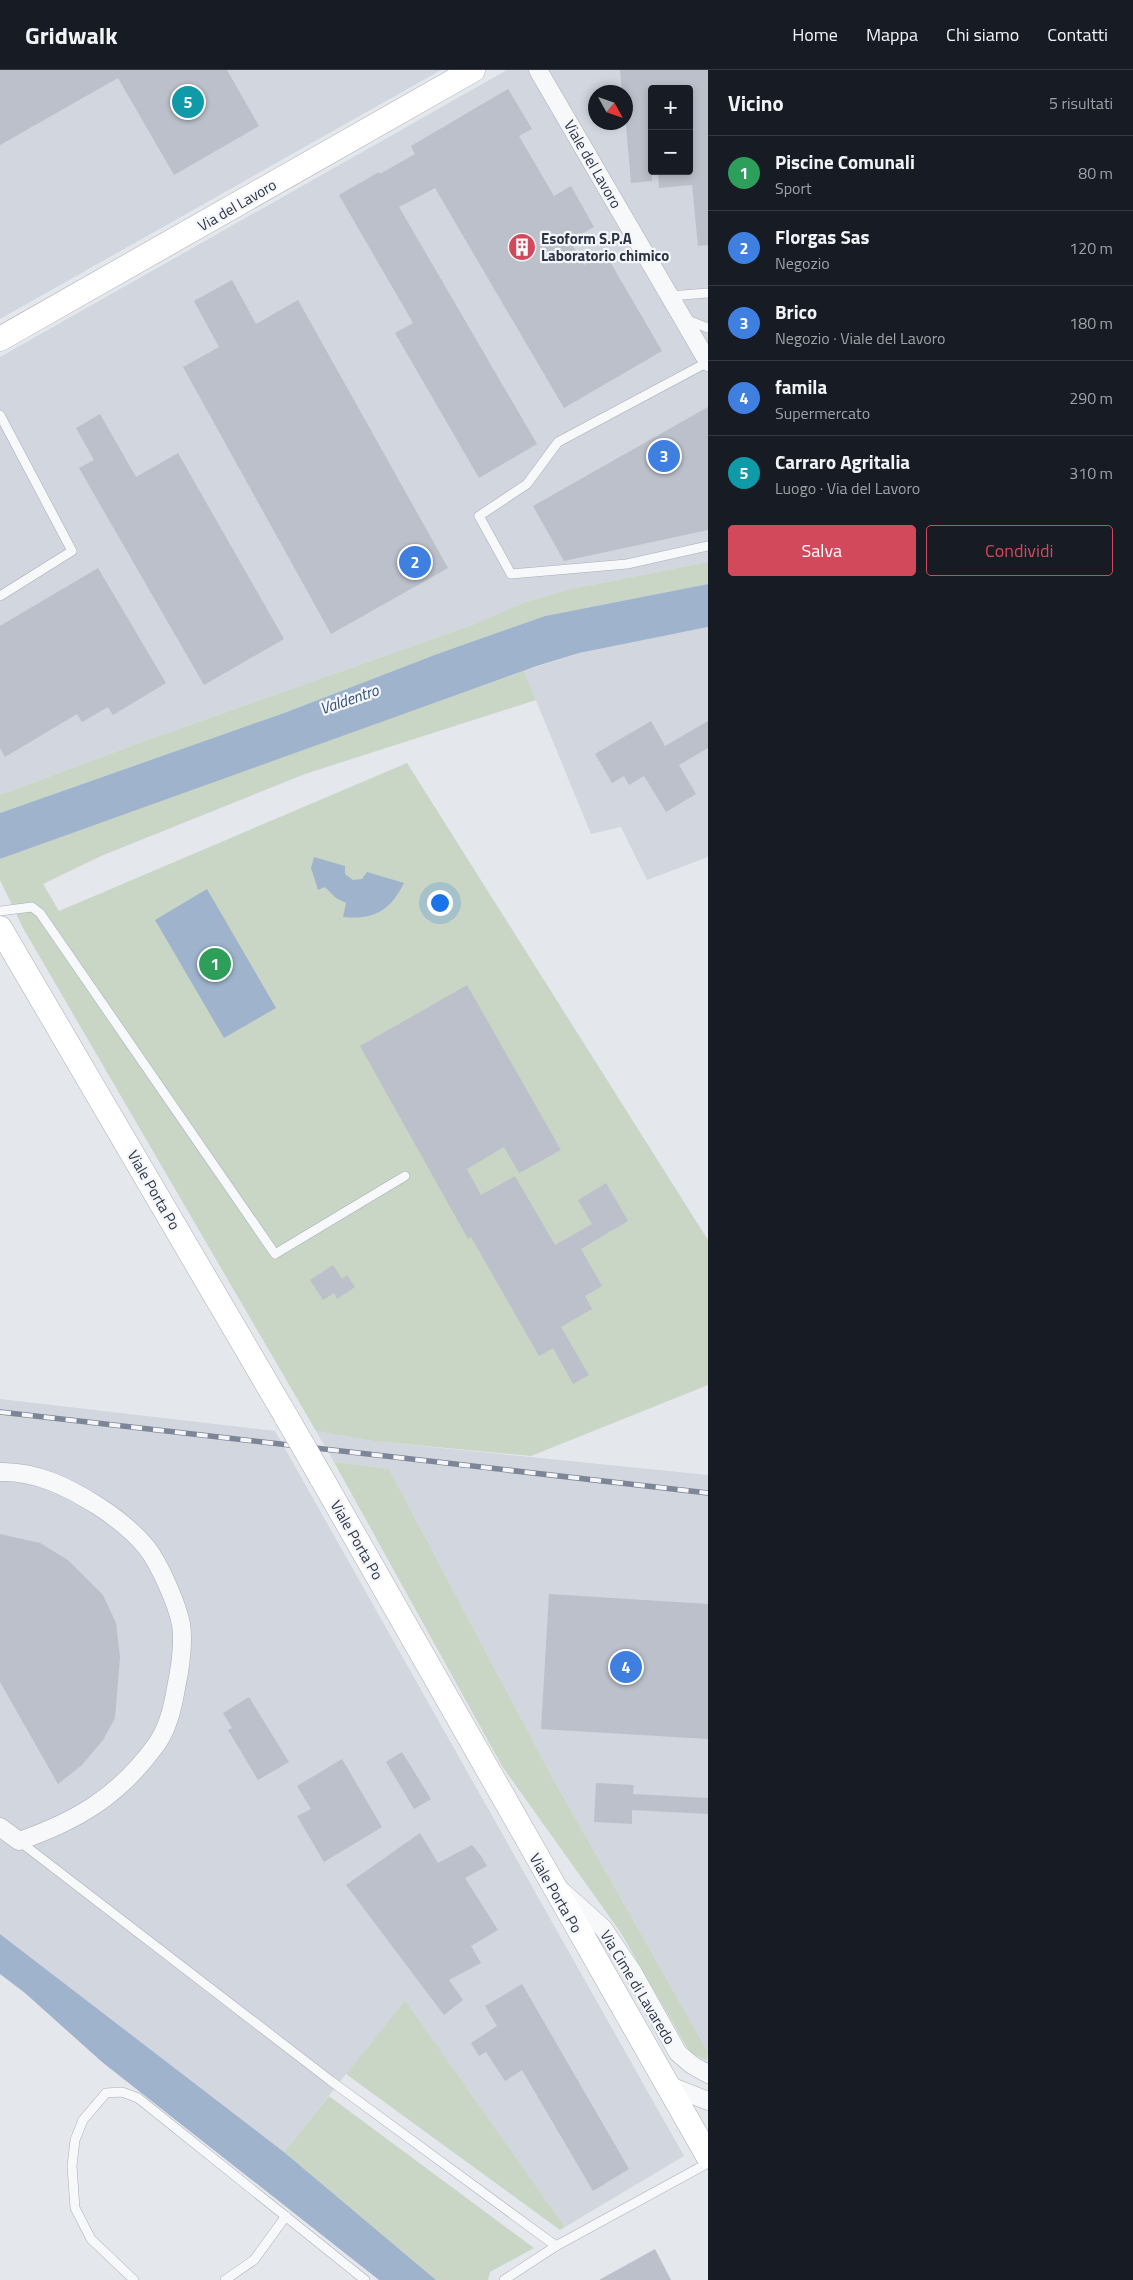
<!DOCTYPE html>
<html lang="it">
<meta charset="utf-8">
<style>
:root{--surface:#171b24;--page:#20242c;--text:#f1f3f6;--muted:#9ea1a6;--line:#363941;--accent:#d1495b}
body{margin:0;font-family:"Titillium Web",sans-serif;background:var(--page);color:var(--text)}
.controls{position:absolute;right:15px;top:15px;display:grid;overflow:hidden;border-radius:5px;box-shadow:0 2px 8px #0003}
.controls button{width:45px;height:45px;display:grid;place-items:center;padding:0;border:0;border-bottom:1px solid var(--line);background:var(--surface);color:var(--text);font:25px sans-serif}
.compass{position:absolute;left:588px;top:15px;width:45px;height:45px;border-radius:50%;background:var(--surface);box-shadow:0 2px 8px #0003;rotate:130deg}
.you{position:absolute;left:439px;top:832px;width:18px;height:18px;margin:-12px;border:4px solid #fff;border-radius:50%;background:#1a73e8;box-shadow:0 0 0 8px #1a73e833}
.badge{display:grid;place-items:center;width:32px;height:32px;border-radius:50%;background:var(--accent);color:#fff;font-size:16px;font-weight:700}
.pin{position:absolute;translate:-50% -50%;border:2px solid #fff;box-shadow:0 1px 5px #0006}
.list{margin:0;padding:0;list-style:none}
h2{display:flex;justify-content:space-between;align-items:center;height:65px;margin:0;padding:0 20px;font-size:21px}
h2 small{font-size:16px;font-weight:400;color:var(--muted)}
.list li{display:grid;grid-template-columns:32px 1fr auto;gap:15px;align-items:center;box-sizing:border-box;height:75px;padding:0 20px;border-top:1px solid var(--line)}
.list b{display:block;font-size:19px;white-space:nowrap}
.list p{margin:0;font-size:16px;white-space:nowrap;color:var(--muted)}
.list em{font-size:16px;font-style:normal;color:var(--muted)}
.actions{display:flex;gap:10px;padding:15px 20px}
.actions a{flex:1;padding:11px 0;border:1px solid var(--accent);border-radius:5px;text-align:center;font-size:18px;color:var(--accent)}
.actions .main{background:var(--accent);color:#fff}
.map{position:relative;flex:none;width:708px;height:2210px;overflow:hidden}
header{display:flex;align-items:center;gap:30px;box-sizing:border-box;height:70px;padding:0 25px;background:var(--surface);border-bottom:1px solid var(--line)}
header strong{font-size:24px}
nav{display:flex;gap:28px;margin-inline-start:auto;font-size:18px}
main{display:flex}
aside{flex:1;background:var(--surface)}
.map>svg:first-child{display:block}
</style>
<header>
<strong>Gridwalk</strong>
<nav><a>Home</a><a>Mappa</a><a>Chi siamo</a><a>Contatti</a></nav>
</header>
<main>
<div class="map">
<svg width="708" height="2210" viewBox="0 0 708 2210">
<rect width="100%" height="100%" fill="#e4e7ec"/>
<g fill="#d2d6de" fill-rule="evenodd">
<path d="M0 0H441L0 249Z"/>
<path d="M507 0H708V492L571 519 525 532 475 554 139 673 0 725V287ZM652 19H689V101H652ZM596 22H626V52H596Z"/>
<path d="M708 557V787L647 810 621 757 591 764 524 601 579 583Z"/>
<path d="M0 1329 275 1361 684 2086 565 2157 405 1930 284 2082 0 1864Z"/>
<path d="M316 1361 373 1371 708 1405V1982L552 1707 389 1399 334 1392Z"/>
</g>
<g fill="#c9d6c5">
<path d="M708 492V514L545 546 437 584 284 643 0 743V725L139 673 475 554 525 532 571 519Z"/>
<path d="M524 601 536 630 305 704 101 786 43 814 59 841 407 693 708 1170V1315L531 1386 373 1371 316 1361 23 858 0 810V789L213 711Z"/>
<path d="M334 1392 389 1399 552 1707 708 1982 707 1991 691 1983 685 1974 621 1863 502 1696Z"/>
<path d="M405 1930 565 2157 560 2160 346 2004Z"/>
<path d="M329 2026 534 2178 490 2202 488 2210H436L284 2082Z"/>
</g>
<g fill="#9fb4cc">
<path d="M708 514V557L579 583 537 596 0 789V743L284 643 437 584 545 546Z"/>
<path d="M314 787 345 796V804L353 810 362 809 367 802 404 813C390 841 374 850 343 847L346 833 336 828 325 817 318 820 311 798Z"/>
<path d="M207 819 276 938 224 968 155 850Z"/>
<path d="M0 1864 284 2082 436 2210H379L102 1992 25 1923 0 1904Z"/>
</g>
<g fill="#bbc0ca">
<path d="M0 0H227L259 56 174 105 118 8 0 75Z"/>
<path d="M620 0H708V175L698 176 692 115 659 118 658 101H689V19H652V111L631 113 626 56V22H622Z"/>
<path d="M508 19 532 59 519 66 554 126 571 116 594 157 570 171 584 195 605 183 662 281 564 338 435 118 399 137 537 374 479 408 395 263 413 253 339 125 379 102 380 104 415 84 411 76Z"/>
<path d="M232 210 256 254 298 230 448 498 331 564 183 297 219 277 194 231Z"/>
<path d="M708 337V460L564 491 533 436Z"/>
<path d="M100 344 136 407 178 383 284 569 204 615 79 398 94 390 76 358Z"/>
<path d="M98 498 166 613 113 645 108 637 82 652 77 644 5 687 0 678V556Z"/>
<path d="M651 651 665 676 708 651V678L679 695 696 724 666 742 644 706 629 715 624 706 612 713 595 684Z"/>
<path d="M467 915 561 1080 519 1103 504 1077 467 1099 481 1125 515 1106 555 1175 592 1154 578 1130 606 1113 628 1151 581 1179 602 1216 585 1226 592 1239 561 1257 589 1305 573 1314 553 1278 539 1286 471 1167 468 1169 360 976Z"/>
<path d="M333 1195 342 1209 347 1205 355 1217 337 1229 334 1223 323 1230 310 1210Z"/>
<path d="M0 1464 40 1473 68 1490 103 1525 116 1553 120 1587 115 1648 103 1670 82 1695 58 1714 0 1612Z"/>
<path d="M549 1524 708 1534V1669L541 1659Z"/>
<path d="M249 1627 289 1692 258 1710 228 1660 232 1658 223 1643Z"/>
<path d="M402 1682 431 1729 414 1739 386 1692Z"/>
<path d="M342 1689 382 1757 324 1792 297 1746 311 1739 297 1716Z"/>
<path d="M596 1713 634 1715 633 1724 708 1728V1744L632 1740V1754L594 1752Z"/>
<path d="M420 1763 438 1793 472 1775 481 1786 487 1796 465 1808 498 1860 471 1876 481 1893 449 1910 463 1930 444 1945 346 1815Z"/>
<path d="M522 1914 629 2099 593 2121 522 2000 505 2011 486 1982 479 1986 471 1973 497 1956 485 1936Z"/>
<path d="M655 2179 671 2210H599Z"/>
</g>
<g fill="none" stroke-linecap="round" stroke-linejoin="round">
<g stroke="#a9aeb7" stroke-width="10">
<g id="service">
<path d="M669 226 708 223"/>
<path d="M685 249 708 258"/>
<path d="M708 292 558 372 527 414 479 446 511 504 627 494 708 476"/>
<path d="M0 345 72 481 0 526"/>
<path d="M0 841 32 837 40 843 275 1184 405 1106"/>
<path d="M19 1771 331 2011 556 2176"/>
<path d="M134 2210 91 2169 75 2138 72 2096 75 2070 83 2050 106 2023 122 2022 138 2028 365 2210"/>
<path d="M225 2210 254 2190 286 2146"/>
<path d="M504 2210 556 2176 708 2093"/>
</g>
</g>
<g stroke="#a9aeb7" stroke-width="19">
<g id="minor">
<path d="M538 0 708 292"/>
<path d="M0 1402C36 1401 68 1417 98 1436 115 1447 134 1462 147 1478 160 1495 177 1534 181 1554 184 1574 180 1599 176 1618 173 1637 167 1660 156 1675 119 1726 77 1751 19 1771L0 1757"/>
<path d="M563 1822 603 1858 632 1901 678 1983 692 1995 708 2004"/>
<path d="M668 2015 708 2031"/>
</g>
</g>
<g stroke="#a9aeb7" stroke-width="25">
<g id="secondary">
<path d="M0 269 473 0"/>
<path d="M0 858 287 1348"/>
<path d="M321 1407 708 2086"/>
</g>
</g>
<use href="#service" stroke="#f7f8fa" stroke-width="9"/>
<use href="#minor" stroke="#f7f8fa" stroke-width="18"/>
<use href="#secondary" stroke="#fff" stroke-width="24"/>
<g stroke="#7d8696" stroke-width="5.5">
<path id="rail" d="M0 1342 708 1423"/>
</g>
<use href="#rail" stroke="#f4f6f9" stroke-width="4" stroke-dasharray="11" stroke-linecap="butt"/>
<g stroke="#a9aeb7" stroke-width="25" stroke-linecap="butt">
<path id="secondary-bridge" d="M287 1348 321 1407"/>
</g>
<use href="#secondary-bridge" stroke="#fff" stroke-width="24"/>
</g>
<defs>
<g id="building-disc" transform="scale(1.4375)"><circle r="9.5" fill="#d1495b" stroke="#f4f6f9"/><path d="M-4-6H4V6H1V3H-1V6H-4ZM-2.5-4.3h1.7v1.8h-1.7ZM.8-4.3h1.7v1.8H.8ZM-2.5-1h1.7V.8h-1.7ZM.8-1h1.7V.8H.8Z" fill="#fff"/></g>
</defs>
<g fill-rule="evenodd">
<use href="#building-disc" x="522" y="177"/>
</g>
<g text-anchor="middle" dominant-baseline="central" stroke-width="4.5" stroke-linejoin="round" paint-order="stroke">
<g font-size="15" fill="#2b3445" stroke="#f4f6f9">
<text transform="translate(593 94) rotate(60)">Viale del Lavoro</text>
<text transform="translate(237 135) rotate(-30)">Via del Lavoro</text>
<text transform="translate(154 1120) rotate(60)">Viale Porta Po</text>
<text transform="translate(357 1470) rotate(60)">Viale Porta Po</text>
<text transform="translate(556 1823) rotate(60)">Viale Porta Po</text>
<text transform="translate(638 1917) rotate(59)">Via Cime di Lavaredo</text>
</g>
<g font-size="15" font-weight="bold" fill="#2b3445" stroke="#f4f6f9" text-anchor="start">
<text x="541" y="168">Esoform S.P.A<tspan x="541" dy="17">Laboratorio chimico</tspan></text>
</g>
<g font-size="16" font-style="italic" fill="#34527a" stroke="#f4f6f9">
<text transform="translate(349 629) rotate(-19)">Valdentro</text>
</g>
</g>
</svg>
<div class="controls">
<button>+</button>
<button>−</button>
</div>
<svg class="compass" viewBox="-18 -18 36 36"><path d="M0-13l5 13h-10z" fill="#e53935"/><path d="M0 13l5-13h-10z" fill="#9ea1a6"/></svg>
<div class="you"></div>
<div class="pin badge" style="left:215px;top:894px;background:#2e9e5b">1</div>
<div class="pin badge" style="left:415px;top:492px;background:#3f7fe0">2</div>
<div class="pin badge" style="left:664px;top:386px;background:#3f7fe0">3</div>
<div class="pin badge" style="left:626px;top:1597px;background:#3f7fe0">4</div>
<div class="pin badge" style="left:188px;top:32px;background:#0f9aa8">5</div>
</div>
<aside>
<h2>Vicino<small>5 risultati</small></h2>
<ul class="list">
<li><span class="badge" style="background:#2e9e5b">1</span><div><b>Piscine Comunali</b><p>Sport</p></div><em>80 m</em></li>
<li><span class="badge" style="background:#3f7fe0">2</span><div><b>Florgas Sas</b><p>Negozio</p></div><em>120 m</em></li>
<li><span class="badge" style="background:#3f7fe0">3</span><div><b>Brico</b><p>Negozio · Viale del Lavoro</p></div><em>180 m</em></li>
<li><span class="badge" style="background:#3f7fe0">4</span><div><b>famila</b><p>Supermercato</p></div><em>290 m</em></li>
<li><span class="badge" style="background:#0f9aa8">5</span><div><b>Carraro Agritalia</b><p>Luogo · Via del Lavoro</p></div><em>310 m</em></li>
</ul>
<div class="actions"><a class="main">Salva</a><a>Condividi</a></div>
</aside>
</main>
